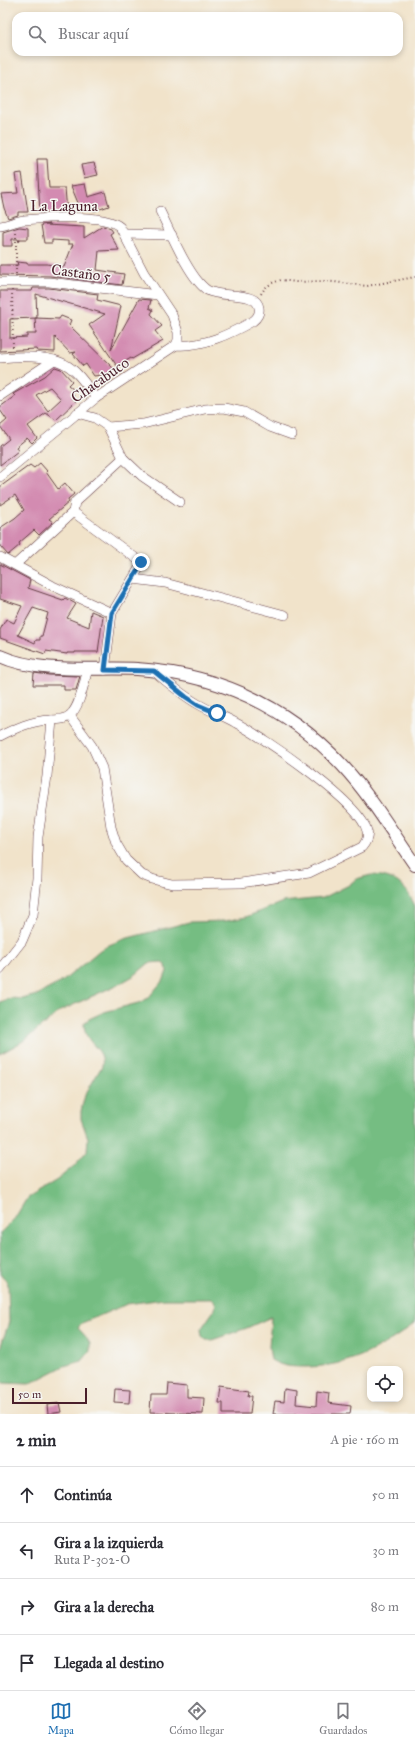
<!DOCTYPE html>
<html lang="es">
<meta charset="utf-8">
<style>
:root{--surface:#fff;--page:#f7f7f7;--text:#2b2b33;--muted:#7c7c81;--line:#e1e1e2;--accent:#1f6fb2}
body{margin:0;font-family:"IM FELL Great Primer",serif;background:var(--page);color:var(--text)}
.controls{position:absolute;right:12px;bottom:12px;display:grid;overflow:hidden;border-radius:8px;box-shadow:0 2px 6px #0003}
.controls button{width:36px;height:36px;display:grid;place-items:center;padding:0;border:0;border-bottom:1px solid var(--line);background:var(--surface);color:var(--text);font:20px sans-serif}
.scale{position:absolute;left:12px;bottom:10px;width:75px;box-sizing:border-box;padding-left:4px;border:2px solid #4a1f2b;border-top:0;font-size:11px;line-height:14px;white-space:nowrap;color:#4a1f2b;-webkit-text-stroke:3px #f6f6f2;paint-order:stroke}
.stop{position:absolute;width:12px;height:12px;margin:-9px;border:3px solid #1f6fb2;border-radius:50%;background:#fff}
.stop.end{background:#1f6fb2;border-color:#fff;box-shadow:0 1px 4px #0008}
.list{margin:0;padding:0;list-style:none}
h2{display:flex;justify-content:space-between;align-items:center;height:52px;margin:0;padding:0 16px;font-size:17px}
h2 small{font-size:13px;font-weight:400;color:var(--muted)}
.list li{display:grid;grid-template-columns:26px 1fr auto;gap:12px;align-items:center;box-sizing:border-box;height:56px;padding:0 16px;border-top:1px solid var(--line)}
.list b{display:block;font-size:15px;white-space:nowrap}
.list p{margin:0;font-size:13px;white-space:nowrap;color:var(--muted)}
.list em{font-size:13px;font-style:normal;color:var(--muted)}
.icon{flex:none;width:22px;height:22px;fill:none;stroke:currentColor;stroke-width:2;stroke-linecap:round;stroke-linejoin:round}
.map{position:relative;flex:none;width:415px;height:1414px;overflow:hidden}
.search{position:absolute;background:var(--surface);box-shadow:0 2px 6px #0003;left:12px;right:12px;top:12px;height:44px;display:flex;align-items:center;gap:10px;box-sizing:border-box;padding:0 14px;border-radius:12px;color:var(--muted);font-size:15px}
.sheet{height:276px;background:var(--surface)}
nav{display:flex;justify-content:space-around;align-items:center;box-sizing:border-box;height:56px;border-top:1px solid var(--line);background:var(--surface);font-size:11px;color:var(--muted)}
nav a{display:grid;justify-items:center;gap:2px}
nav .on{color:var(--accent)}
.map>svg:first-child{display:block}
</style>
<div class="map">
<svg width="415" height="1414" viewBox="0 0 415 1414">
<rect width="100%" height="100%" fill="#f6f6f2"/>
<filter id="ink" filterUnits="userSpaceOnUse"><feTurbulence type="fractalNoise" baseFrequency=".025" numOctaves="2"/><feDisplacementMap in="SourceGraphic" scale="8" xChannelSelector="R" yChannelSelector="G"/><feConvolveMatrix kernelMatrix="1 2 1 2 8 2 1 2 1" color-interpolation-filters="sRGB"/></filter>
<filter id="wash" filterUnits="userSpaceOnUse"><feTurbulence type="fractalNoise" baseFrequency=".012" numOctaves="4" result="noise"/><feDisplacementMap in="SourceGraphic" scale="16" xChannelSelector="R" yChannelSelector="G"/><feGaussianBlur stdDeviation="0.9" result="paint"/><feColorMatrix in="noise" values="0 0 0 0 0 0 0 0 0 0 0 0 0 0 0 0 0 1.4 0 .05"/><feComposite in="paint" operator="in"/></filter>
<g filter="url(#wash)">
<rect width="100%" height="100%" fill="#f1e3ca"/>
<path fill="#75bd82" stroke="#606e56" d="M371 875C395 876 405 884 415 906V1323C381 1349 350 1366 307 1367 294 1367 282 1367 271 1360L269 1347 271 1317 247 1328 212 1340H206L202 1336 201 1329 215 1309 216 1304 212 1299H164L127 1304 82 1323 78 1328 87 1338 90 1344V1351L82 1361 64 1366 29 1384 2 1383 0 1381V1348L9 1322 8 1284 0 1273V1233L15 1218 27 1198 57 1180 74 1166 87 1151 88 1138 81 1119V1111L85 1095 102 1066C106 1047 84 1046 84 1023L89 1019 104 1012 142 1002 149 997 164 979 167 971 166 965 162 962 149 963 135 975 121 983 60 1011 25 1040 0 1054V1002L11 998 22 999 37 995 63 981 100 950 109 945 124 939 189 922 225 921 246 917 283 902 323 898 349 885 356 879Z"/>
<g id="blocks">
<g fill="#d38bb1" fill-rule="evenodd">
<path d="M37 159H47L49 188H65L67 212 40 213Z"/>
<path d="M94 163 98 175 84 178 81 165Z"/>
<path d="M22 173 28 212H18V215L8 218 4 208 1 194 18 193 15 174Z"/>
<path d="M85 184 88 197 105 192 109 206 94 211 93 207 81 210 71 186Z"/>
<path d="M49 224 45 225 84 227V238L103 226 111 229 113 232 110 234 119 250 99 251 97 270 124 274 122 285 50 276 0 275V265H18L17 262 27 263V264H47L64 267 73 244H68V241L52 240V243H44L41 225Z"/>
<path d="M19 227 28 228V239H20L19 242 18 239H12V246H3V232Z"/>
<path d="M33 288H49L98 294 97 300 121 306 111 350 139 299 151 300 149 308 153 310 151 314 162 326 155 331 163 341 132 359 131 358 117 366 89 325 105 314 36 294 37 318 10 319V338L27 337V334H36L35 318 59 319 61 316 71 320 69 325 115 370 103 378 101 375 94 376 86 364 83 366 73 354 76 352 70 353 55 337V352L37 351 36 349 0 351V291H32Z"/>
<path d="M55 367 61 369 72 381 68 385 73 389 71 392 74 395 72 398 76 401 56 420 46 413 28 426 37 438 32 443 27 438 16 447 18 451 0 465V446L9 439 0 426 7 420 0 410V407L15 396 13 394 45 376ZM50 387 61 399 48 411 36 395Z"/>
<path d="M40 463 47 471 46 472 58 489 65 483 74 494 68 499 69 502 49 519 53 522 39 535 34 530 19 543 20 545 8 555 0 546V528L15 518 24 510 15 495 0 505V487L30 465 34 468Z"/>
<path d="M0 564 30 580 28 588 63 600 65 598 76 604 67 618 89 627 91 611 103 616 98 652H75V653H67V654L46 651 45 654 0 638V630L6 619 14 623 22 606 0 599ZM33 608 48 613 42 636H40V640H36L35 643 18 635Z"/>
<path d="M34 673 49 675 80 676 76 690H64V685H33Z"/>
<path d="M167 1383 187 1385V1397L204 1398 203 1414 150 1412 151 1395H166Z"/>
<path d="M221 1387 249 1391 248 1396H252L250 1414H223V1403H219Z"/>
<path d="M285 1388 297 1390 296 1404 316 1406 317 1391 329 1393 328 1403 351 1406 350 1414H273L275 1401 284 1402Z"/>
<path d="M115 1389 130 1390 129 1403 114 1402Z"/>
<path d="M59 1403 61 1412 48 1414 47 1405Z"/>
</g>
</g>
</g>
<g filter="url(#ink)">
<use href="#blocks" fill-opacity="0" stroke="#633c43" stroke-width="1"/>
<g fill="none" stroke-linecap="round" stroke-linejoin="round">
<g stroke="#633c43" stroke-width="10">
<g id="minor">
<path d="M160 211C170 231 189 278 207 290 221 299 257 290 259 308 260 313 257 318 253 321 230 334 203 347 176 345"/>
<path d="M0 226C8 225 15 221 24 220 44 218 105 213 120 227L144 273 172 315 178 332V340L176 345 96 398 0 477"/>
<path d="M124 234 172 235"/>
<path d="M0 282H49L158 295"/>
<path d="M0 358C21 356 56 355 72 369 82 377 89 389 96 398"/>
<path d="M0 396 54 360"/>
<path d="M77 413 95 418 108 427 123 458 142 476 180 502"/>
<path d="M108 427 143 424 205 409 224 408 244 412 270 427 292 435"/>
<path d="M73 512 141 562V565L112 613 105 670"/>
<path d="M0 557 53 586 112 613"/>
<path d="M16 564 73 512 75 502 123 458"/>
<path d="M133 579 165 583 285 615"/>
<path d="M70 716 92 746 102 768 111 827 116 843 126 860 142 875 152 879 172 884 241 883 309 873 362 847C366 842 369 837 367 831 361 803 263 737 236 723 224 716 210 711 198 704 182 695 168 683 154 671"/>
<path d="M0 736C16 728 31 721 50 720 57 719 64 721 70 715 80 707 84 682 88 669"/>
<path d="M0 969 22 941 33 915 37 878 38 837 47 776 52 720"/>
</g>
</g>
<g stroke="#633c43" stroke-width="14">
<path id="tertiary" d="M0 656C39 674 95 667 137 669 217 674 287 706 342 765 370 795 392 832 415 865"/>
</g>
<g stroke="#633c43" stroke-width="2" stroke-dasharray="1 3" stroke-linecap="butt">
<path d="M16 274V230"/>
<path d="M12 290 13 348"/>
<path d="M261 294 265 288 272 283 281 280 296 282 325 281 367 286 415 277"/>
</g>
<use href="#minor" stroke="#fff" stroke-width="9"/>
<use href="#tertiary" stroke="#fff" stroke-width="12"/>
</g>
</g>
<g fill="none" stroke-linecap="round" stroke-linejoin="round" filter="url(#ink)">
<path stroke="#1f6fb2" stroke-width="5" d="M141 562V565L112 613 105 670 154 671 186 697 198 705 217 713"/>
</g>
<g text-anchor="middle" dominant-baseline="central" stroke-width="3" stroke-linejoin="round" paint-order="stroke">
<g font-size="15" fill="#4a1f2b" stroke="#f6f6f2">
<text x="64" y="206">La Laguna</text>
<text transform="translate(81 273) rotate(7)">Castaño 5</text>
<text transform="translate(100 380) rotate(-35)">Chacabuco</text>
</g>
</g>
</svg>
<div class="controls">
<button><svg class="icon" aria-label="locate" viewBox="0 0 24 24"><circle cx="12" cy="12" r="6"/><path d="M12 2v4M12 18v4M2 12h4M18 12h4"/></svg></button>
</div>
<div class="scale">50 m</div>
<div class="stop" style="left:217px;top:713px"></div>
<div class="stop end" style="left:141px;top:562px"></div>
<div class="search"><svg class="icon" aria-label="search" viewBox="0 0 24 24"><circle cx="10" cy="10" r="6"/><path d="M15 15l6 6"/></svg>Buscar aquí</div>
</div>
<section class="sheet">
<h2>2 min<small>A pie · 160 m</small></h2>
<ul class="list">
<li><svg class="icon" aria-label="ahead" viewBox="0 0 24 24"><path d="M12 20V5M6 11l6-6 6 6"/></svg><div><b>Continúa</b></div><em>50 m</em></li>
<li><svg class="icon" aria-label="left" viewBox="0 0 24 24"><path d="M17 20v-9H6M10 6l-5 5 5 5"/></svg><div><b>Gira a la izquierda</b><p>Ruta P-302-O</p></div><em>30 m</em></li>
<li><svg class="icon" aria-label="right" viewBox="0 0 24 24"><path d="M7 20v-9h11M14 6l5 5-5 5"/></svg><div><b>Gira a la derecha</b></div><em>80 m</em></li>
<li><svg class="icon" aria-label="arrive" viewBox="0 0 24 24"><path d="M6 21V4h12l-3 4 3 4H6"/></svg><div><b>Llegada al destino</b></div></li>
</ul>
</section>
<nav>
<a class="on"><svg class="icon" aria-label="map" viewBox="0 0 24 24"><path d="M3 6l6-2 6 2 6-2v14l-6 2-6-2-6 2zM9 4v14M15 6v14"/></svg>Mapa</a>
<a><svg class="icon" aria-label="directions" viewBox="0 0 24 24"><path d="M12 3l9 9-9 9-9-9zM9 14v-3h6M13 9l2 2-2 2"/></svg>Cómo llegar</a>
<a><svg class="icon" aria-label="saved" viewBox="0 0 24 24"><path d="M7 4h10v16l-5-4-5 4z"/></svg>Guardados</a>
</nav>
